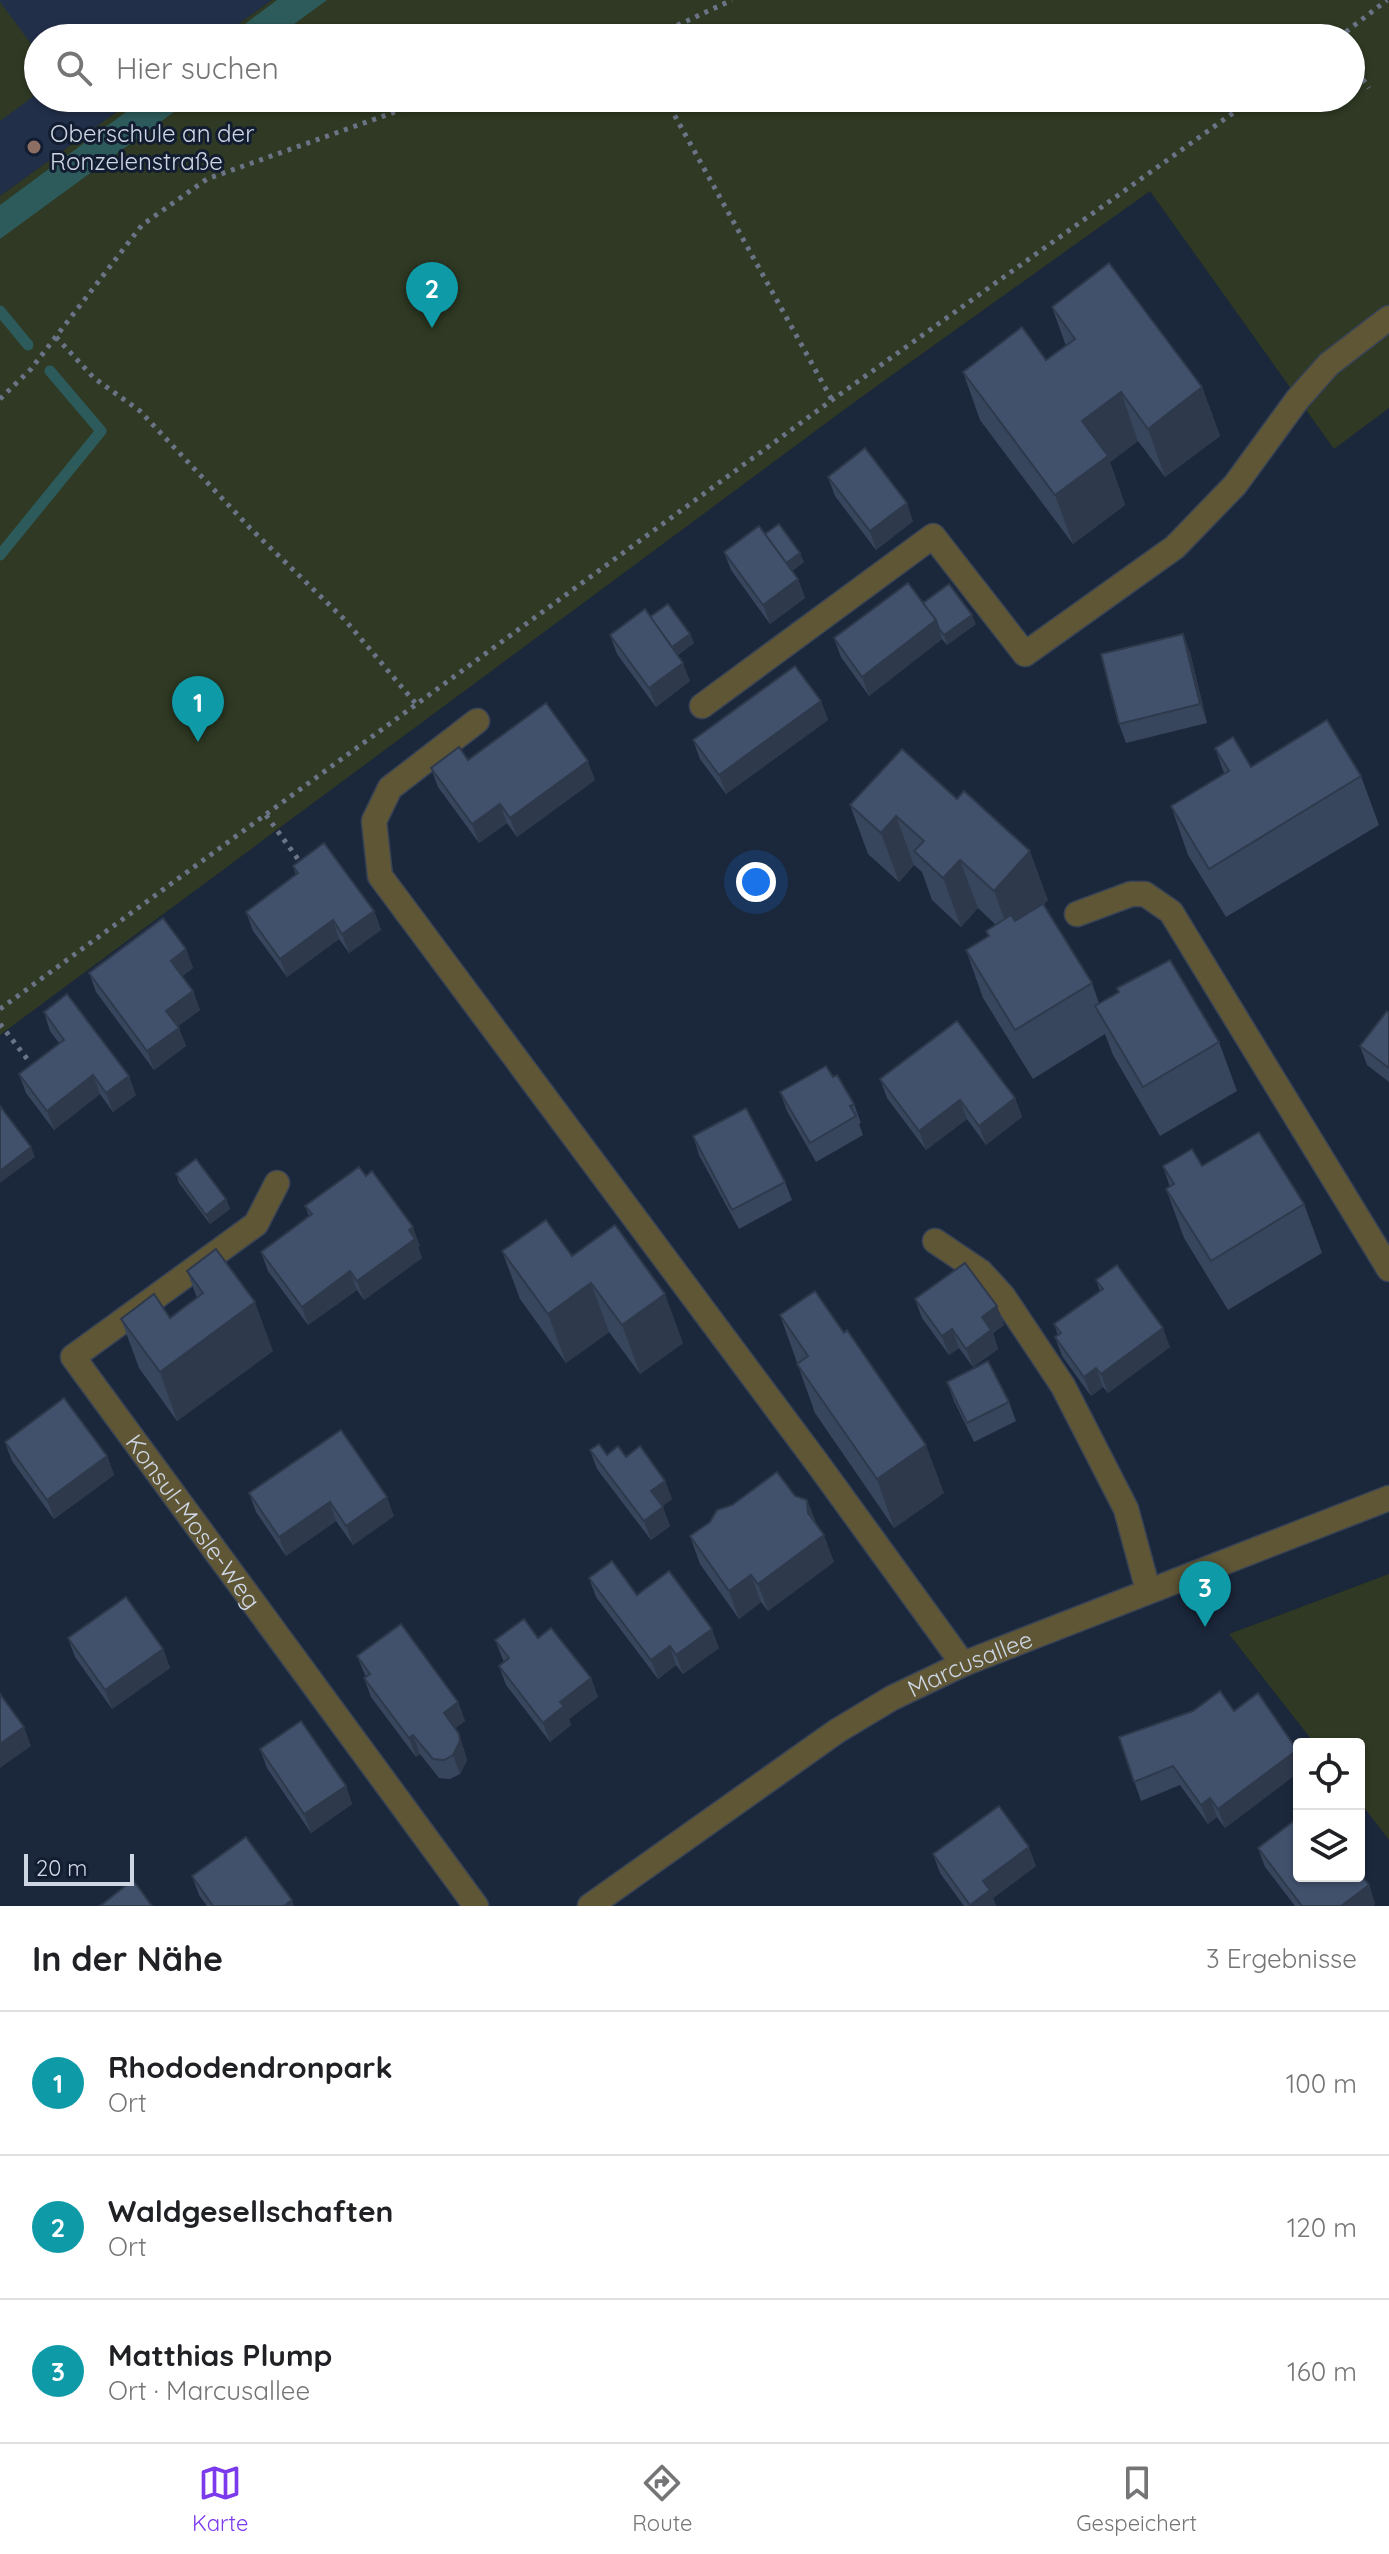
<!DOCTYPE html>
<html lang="de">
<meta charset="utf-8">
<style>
:root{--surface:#fff;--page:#f2f2f2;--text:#202124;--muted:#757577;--line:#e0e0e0;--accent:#7c3aed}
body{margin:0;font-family:Quicksand,sans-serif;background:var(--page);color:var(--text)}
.controls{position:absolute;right:24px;bottom:24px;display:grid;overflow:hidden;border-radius:8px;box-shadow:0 2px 6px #0004}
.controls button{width:72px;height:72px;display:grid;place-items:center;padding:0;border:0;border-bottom:2px solid var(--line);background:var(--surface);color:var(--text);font:40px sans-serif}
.scale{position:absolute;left:24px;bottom:20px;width:110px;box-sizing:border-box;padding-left:8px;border:4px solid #ced6e4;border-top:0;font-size:22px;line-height:28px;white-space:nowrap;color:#ced6e4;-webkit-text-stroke:6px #121d31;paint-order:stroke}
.you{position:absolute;left:756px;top:882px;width:28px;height:28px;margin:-20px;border:6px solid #fff;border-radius:50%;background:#1a73e8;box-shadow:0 0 0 12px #1a73e833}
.badge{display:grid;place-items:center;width:52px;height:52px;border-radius:50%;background:var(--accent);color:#fff;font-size:26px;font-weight:700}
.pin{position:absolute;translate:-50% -66px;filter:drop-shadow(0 2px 4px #0008)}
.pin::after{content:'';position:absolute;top:42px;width:28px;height:24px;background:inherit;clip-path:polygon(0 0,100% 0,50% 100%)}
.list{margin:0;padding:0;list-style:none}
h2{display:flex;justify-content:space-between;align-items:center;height:104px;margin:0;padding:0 32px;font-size:34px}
h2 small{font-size:26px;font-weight:400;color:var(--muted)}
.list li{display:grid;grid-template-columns:52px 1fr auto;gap:24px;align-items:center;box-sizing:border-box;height:144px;padding:0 32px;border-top:2px solid var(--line)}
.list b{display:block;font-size:30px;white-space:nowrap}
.list p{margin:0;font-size:26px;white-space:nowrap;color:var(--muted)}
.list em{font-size:26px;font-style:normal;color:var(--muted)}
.icon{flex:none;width:44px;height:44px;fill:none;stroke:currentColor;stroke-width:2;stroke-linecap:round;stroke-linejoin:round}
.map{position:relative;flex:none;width:1389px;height:1906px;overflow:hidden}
.search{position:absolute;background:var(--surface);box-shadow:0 2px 6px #0004;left:24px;right:24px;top:24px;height:88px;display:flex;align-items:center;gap:20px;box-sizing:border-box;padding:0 28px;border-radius:44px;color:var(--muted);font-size:30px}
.sheet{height:536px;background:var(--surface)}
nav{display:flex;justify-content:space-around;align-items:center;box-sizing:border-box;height:112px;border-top:2px solid var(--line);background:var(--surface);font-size:22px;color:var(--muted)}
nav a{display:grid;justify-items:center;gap:4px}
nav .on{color:var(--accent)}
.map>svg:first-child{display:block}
</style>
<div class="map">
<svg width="1389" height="1906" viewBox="0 0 1389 1906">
<rect width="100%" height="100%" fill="#1b273b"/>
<path fill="#222f49" d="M0 0H272L219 38H38V98H136L0 196Z"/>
<g fill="#2f3923">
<path d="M272 0H1389V408L1334 449 1150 191 860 398 0 1035V196L136 98H1351V38H219Z"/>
<path d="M0 2 38 53V93L0 121Z"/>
<path d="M1389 1574V1840L1359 1801V1744H1315L1229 1634Z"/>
</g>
<g fill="#2d5a5a">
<path d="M277 0H327L275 38H226Z"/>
<path d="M145 98H193L0 239V205Z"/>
</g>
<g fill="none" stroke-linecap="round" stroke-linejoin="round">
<g stroke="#2d5a5a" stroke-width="11">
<path d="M0 311 28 345"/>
<path d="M0 555 101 431 50 371"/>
</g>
<g stroke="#384356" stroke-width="27">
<g id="minor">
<path d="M702 706 933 536 1025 654 1175 547 1235 485 1297 400 1329 364 1389 318"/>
<path d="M477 721 390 788 374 821 380 876 818 1464 963 1664"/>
<path d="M1077 914 1131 894H1145L1171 912 1389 1269"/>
<path id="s1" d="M277 1183 256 1224 73 1357 476 1906"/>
<path d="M935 1241 981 1272 1003 1296 1063 1386 1126 1509 1148 1590"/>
<path id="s2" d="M590 1906 837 1731 892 1698 963 1664 1389 1498"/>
</g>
</g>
<g stroke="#6a7486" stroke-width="5" stroke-dasharray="4 6" stroke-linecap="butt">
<path d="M650 38 732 0"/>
<path d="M1338 38 1387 0"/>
<path d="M1351 63 1369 88"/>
<path d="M665 98 832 400"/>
<path d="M56 337 94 378 140 411 250 528 345 620 417 705"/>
<path d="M0 399 31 369 142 225 207 179 434 98"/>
<path d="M266 815 303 866"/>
<path d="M0 1009 832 400 1254 98"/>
<path d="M0 1024 28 1060"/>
</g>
<use href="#minor" stroke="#5f5636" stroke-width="24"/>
</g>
<g fill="#38465d">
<path d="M1052 307 1202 387 1220 436 1165 477 1138 441 1110 462 1125 505 1073 544 980 420 963 372 1046 360 1066 346Z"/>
<path d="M828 477 913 521 876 550 835 496Z"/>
<path d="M765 534 804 562 792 571 798 579 805 598 770 624 731 570 724 552Z"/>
<path d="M923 603 976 624 947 645 942 639 869 696 841 657 834 638Z"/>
<path d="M650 617 690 634 694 643 678 655 690 681 656 707 617 654 610 635Z"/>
<path d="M1190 652 1207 723 1126 743 1119 724Z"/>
<path d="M821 701 828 720 726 794 700 759 693 740Z"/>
<path d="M1215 748 1251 767 1361 776 1379 825 1226 917 1188 855 1171 806 1224 773Z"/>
<path d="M902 749 1048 900 1044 904 1092 983 1099 1003 1118 992 1117 988 1219 1042 1237 1091 1160 1136 1113 1055 1105 1034 1033 1079 983 998 966 950 988 936 986 931 996 925 978 908 961 927 932 900 922 872 914 865 899 882 868 854 850 805Z"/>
<path d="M468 760 595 780 517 837 507 823 479 843 438 787 431 768Z"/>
<path d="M293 866 374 911 381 930 349 953 339 939 287 977 253 931 246 912 296 875Z"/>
<path d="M186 949 193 968 182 976 193 991 200 1010 178 1026 186 1046 154 1070 96 992 89 973Z"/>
<path d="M44 1012 136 1095 113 1112 100 1094 54 1130 26 1093 19 1074 59 1043 50 1031Z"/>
<path d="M1389 1013V1082L1367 1065 1360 1046Z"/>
<path d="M833 1077 854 1104 861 1123 859 1124 863 1135 816 1162 787 1111 780 1092Z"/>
<path d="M880 1079 1015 1098 1022 1117 986 1145 967 1119 926 1150 887 1098Z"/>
<path d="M693 1136 785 1182 792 1200 739 1229 699 1155Z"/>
<path d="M1163 1166H1202L1304 1204 1322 1253 1228 1310 1184 1238 1166 1189 1170 1187Z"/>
<path d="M176 1174 226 1199 230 1209 210 1224 179 1183Z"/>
<path d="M305 1206 420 1246 418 1247 422 1258 364 1300 357 1290 308 1325 268 1271 261 1252 309 1216Z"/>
<path d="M502 1251 572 1256 683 1343 640 1374 609 1332 566 1363 520 1299Z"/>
<path d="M187 1271 273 1351 177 1421 139 1368 121 1319 170 1318 197 1298Z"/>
<path d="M1096 1280 1170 1347 1108 1393 1103 1387 1091 1396 1062 1356 1055 1337 1058 1335 1054 1324 1100 1291Z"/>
<path d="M915 1299 997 1306 1004 1325 993 1333 998 1349 973 1367 959 1348 949 1355 922 1318Z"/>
<path d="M780 1315 944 1493 894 1528 815 1413Z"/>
<path d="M947 1382 1009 1402 1016 1421 974 1442 954 1401Z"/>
<path d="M341 1430 394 1516 353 1545 336 1521 286 1556 256 1512 249 1493Z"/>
<path d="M5 1442 107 1456 114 1475 54 1519 12 1461Z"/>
<path d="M590 1450 607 1455 626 1457 665 1481 672 1499 662 1506 670 1526 651 1540 597 1469Z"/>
<path d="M795 1496 807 1500 817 1525 834 1562 768 1611 761 1602 739 1619 700 1564 690 1536 710 1522Z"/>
<path d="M589 1578 637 1595 719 1648 683 1674 676 1665 658 1679 596 1597Z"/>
<path d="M68 1638 163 1649 170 1668 112 1709 75 1657Z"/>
<path d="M538 1638 591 1678 598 1697 569 1719 571 1725 550 1742 506 1685 499 1666 504 1662 495 1640Z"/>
<path d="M357 1656 458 1702 465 1721 455 1728 459 1734 467 1760 460 1774 450 1779 439 1778 420 1754 416 1757 371 1697 364 1678 366 1677Z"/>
<path d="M1234 1711 1299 1755V1772L1225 1828 1217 1817 1208 1824 1180 1785 1141 1801 1119 1737Z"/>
<path d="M260 1749 346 1786 352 1804 311 1833 267 1768Z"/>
<path d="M1258 1848 1369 1885 1375 1904 1373 1906H1295L1265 1867Z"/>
<path d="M933 1854 1036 1866 993 1898 996 1906H964L940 1873Z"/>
<path d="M192 1876 294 1906H207L199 1895Z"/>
</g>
<g fill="#2e394c">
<path d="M1202 387 1220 436 1165 477 1148 429Z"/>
<path d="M1121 392 1138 441 1110 462 1125 505 1073 544 1055 495 1082 421Z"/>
<path d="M907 503 913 521 876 550 870 531Z"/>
<path d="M800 553 804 562 788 574 784 564Z"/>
<path d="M798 579 805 598 770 624 763 605Z"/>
<path d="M972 615 976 624 947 645 944 635Z"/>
<path d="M936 620 942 639 869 696 862 677Z"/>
<path d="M690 634 694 643 673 658 670 648Z"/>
<path d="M1183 634 1190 652 1207 723 1200 704Z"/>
<path d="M683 663 690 681 656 707 649 688Z"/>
<path d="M821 701 828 720 726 794 719 775Z"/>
<path d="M588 761 595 780 517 837 510 818Z"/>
<path d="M500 804 507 823 479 843 472 824Z"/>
<path d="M896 816 914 865 899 882 881 833Z"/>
<path d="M1030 851 1048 900 1012 940 994 891Z"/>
<path d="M960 860 978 908 961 927 943 878Z"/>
<path d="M374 911 381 930 349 953 342 934Z"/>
<path d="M333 920 339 939 287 977 280 959Z"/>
<path d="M186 949 193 968 178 980 171 961Z"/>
<path d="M193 991 200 1010 173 1030 166 1011Z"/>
<path d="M179 1028 186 1046 154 1070 147 1051Z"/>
<path d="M93 1075 100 1094 54 1130 47 1111Z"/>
<path d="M129 1076 136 1095 113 1112 106 1093Z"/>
<path d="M1015 1098 1022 1117 986 1145 979 1126Z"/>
<path d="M960 1100 967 1119 926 1150 919 1131Z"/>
<path d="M31 1147 35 1157 0 1183V1171Z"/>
<path d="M226 1199 230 1209 210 1224 206 1215Z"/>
<path d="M413 1227 420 1246 418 1247 422 1258 364 1300 357 1281Z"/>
<path d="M350 1271 357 1290 308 1325 302 1307Z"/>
<path d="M591 1283 609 1332 566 1363 548 1314Z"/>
<path d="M665 1294 683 1343 640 1374 622 1325Z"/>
<path d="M255 1302 273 1351 177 1421 160 1372Z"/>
<path d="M997 1306 1004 1325 993 1333 998 1349 973 1367 966 1349 982 1317Z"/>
<path d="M1163 1328 1170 1347 1108 1393 1101 1374Z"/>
<path d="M952 1329 959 1348 949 1355 942 1336Z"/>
<path d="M1096 1368 1103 1387 1091 1396 1084 1377Z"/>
<path d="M926 1445 944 1493 894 1528 877 1479Z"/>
<path d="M107 1456 114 1475 54 1519 47 1500Z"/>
<path d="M665 1481 672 1499 658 1510 651 1491Z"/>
<path d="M387 1497 394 1516 353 1545 346 1526Z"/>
<path d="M807 1500 817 1527 824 1535 834 1562 768 1611 758 1584 808 1513Z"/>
<path d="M330 1502 336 1521 286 1556 279 1537Z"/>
<path d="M663 1507 670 1526 651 1540 644 1521Z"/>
<path d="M751 1575 761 1602 739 1619 729 1591Z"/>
<path d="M712 1629 719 1648 683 1674 676 1655Z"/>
<path d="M670 1646 676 1665 658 1679 651 1660Z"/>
<path d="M163 1649 170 1668 112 1709 105 1690Z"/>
<path d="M591 1678 598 1697 569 1719 571 1725 550 1742 543 1723 560 1702Z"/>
<path d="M458 1702 465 1721 451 1732 444 1713Z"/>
<path d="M24 1727 31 1746 0 1768V1744Z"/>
<path d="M459 1734 467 1760 460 1774 453 1755Z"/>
<path d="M413 1735 420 1754 416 1757 409 1738Z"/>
<path d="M1297 1750 1299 1755V1772L1225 1828 1218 1809Z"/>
<path d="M346 1786 352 1804 311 1833 304 1814Z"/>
<path d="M1210 1798 1217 1817 1208 1824 1201 1805Z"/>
<path d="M1029 1847 1036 1866 993 1898 996 1906H971L983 1881Z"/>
<path d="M1369 1885 1375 1904 1373 1906H1341Z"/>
<path d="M292 1900 294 1906H284Z"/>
</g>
<g fill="#41516c" stroke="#2e394c" stroke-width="2">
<path d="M1109 263 1202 387 1148 429 1121 392 1082 421 1108 456 1055 495 963 372 1022 327 1046 360 1075 339 1052 307Z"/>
<path d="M865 448 907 503 870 531 828 477Z"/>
<path d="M779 524 800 553 786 563 765 534Z"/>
<path d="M759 526 798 579 763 605 724 552Z"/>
<path d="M908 583 936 620 862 677 834 638Z"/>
<path d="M949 584 972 615 944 635 939 629 936 620 923 603Z"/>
<path d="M668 604 690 634 672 647 650 617Z"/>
<path d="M645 609 683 663 649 688 610 635Z"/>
<path d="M1183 634 1200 704 1119 724 1101 654Z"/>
<path d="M795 666 821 701 719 775 693 740Z"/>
<path d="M546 703 588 761 510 818 500 804 472 824 431 768 459 747 468 760Z"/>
<path d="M1327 720 1361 776 1209 869 1171 806 1229 771 1215 748 1233 737 1251 767Z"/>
<path d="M902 749 957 799 964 791 1030 851 994 891 960 860 943 878 914 851 924 841 896 816 881 833 850 805Z"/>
<path d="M324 843 374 911 342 934 333 920 280 959 246 912 298 873 293 866Z"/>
<path d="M1043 904 1092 983 1015 1030 966 950 989 936 986 931 1011 915 1015 921Z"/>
<path d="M163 918 186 949 171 961 193 991 166 1011 179 1028 147 1051 89 973Z"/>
<path d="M1170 960 1219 1042 1143 1087 1095 1006 1119 992 1117 988Z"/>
<path d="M67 994 129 1076 106 1093 93 1075 47 1111 19 1074 64 1040 44 1012Z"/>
<path d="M1387 1011 1389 1013V1068L1360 1046Z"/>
<path d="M957 1021 1015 1098 979 1126 960 1100 919 1131 880 1079Z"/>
<path d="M826 1066 833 1077 837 1075 854 1104 850 1106 856 1116 810 1143 780 1092Z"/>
<path d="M0 1106 31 1147 0 1171Z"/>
<path d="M746 1108 785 1182 732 1210 693 1136Z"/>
<path d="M1259 1132 1304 1204 1211 1261 1166 1189 1174 1184 1163 1166 1192 1149 1202 1166Z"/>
<path d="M196 1159 226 1199 206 1215 176 1174Z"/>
<path d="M359 1167 366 1176 372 1171 413 1227 409 1230 415 1239 357 1281 350 1271 302 1307 261 1252 312 1214 305 1206Z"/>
<path d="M546 1220 572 1256 615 1225 665 1294 622 1325 591 1283 548 1314 502 1251Z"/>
<path d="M216 1249 255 1302 160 1372 121 1319 154 1294 170 1318 203 1293 187 1271Z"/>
<path d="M965 1263 997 1306 982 1317 991 1330 966 1349 952 1329 942 1336 915 1299Z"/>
<path d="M1117 1265 1163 1328 1101 1374 1096 1368 1084 1377 1055 1337 1061 1333 1054 1324 1103 1289 1096 1280Z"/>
<path d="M815 1291 844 1333 847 1330 926 1445 877 1479 797 1364 808 1356 780 1315Z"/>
<path d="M988 1361 1009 1402 967 1423 947 1382Z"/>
<path d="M64 1398 107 1456 47 1500 5 1442Z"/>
<path d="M341 1430 387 1497 346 1526 330 1502 279 1537 249 1493Z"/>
<path d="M599 1444 607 1455 618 1446 626 1457 640 1446 665 1481 651 1491 663 1507 644 1521 590 1450Z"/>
<path d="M777 1472 795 1496 807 1500 808 1513 824 1535 758 1584 751 1575 729 1591 690 1536 710 1522 717 1510 732 1505Z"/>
<path d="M612 1561 637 1595 669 1571 712 1629 676 1655 670 1646 651 1660 589 1578Z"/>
<path d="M126 1597 163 1649 105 1690 68 1638Z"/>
<path d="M524 1619 538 1638 551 1628 591 1678 560 1702 564 1706 543 1723 499 1666 509 1658 495 1640Z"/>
<path d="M401 1624 458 1702 444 1713 459 1734 460 1741 453 1755 444 1760 433 1759 413 1735 409 1738 364 1678 370 1674 357 1656Z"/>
<path d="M1220 1691 1234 1711 1258 1693 1297 1750 1218 1809 1210 1798 1201 1805 1173 1766 1134 1782 1119 1737 1193 1711Z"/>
<path d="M0 1694 24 1727 0 1744Z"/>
<path d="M301 1721 346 1786 304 1814 260 1749Z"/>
<path d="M999 1806 1029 1847 983 1881 990 1890 970 1905 933 1854Z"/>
<path d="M1299 1817V1876H1359V1872L1369 1885 1341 1906H1302L1258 1848Z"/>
<path d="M246 1837 292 1900 284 1906H213L192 1876Z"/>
<path d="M133 1880 152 1906H100Z"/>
</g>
<circle fill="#8d6e63" stroke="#121d31" stroke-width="3" cx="34" cy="147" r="8"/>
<g text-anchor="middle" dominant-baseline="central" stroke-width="6" stroke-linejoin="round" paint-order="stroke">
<g font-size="24" fill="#ced6e4" stroke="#121d31" text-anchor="start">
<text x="50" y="133">Oberschule an der<tspan x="50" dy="28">Ronzelenstraße</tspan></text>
</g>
<g font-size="24" fill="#ced6e4" stroke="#121d31">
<text stroke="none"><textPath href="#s1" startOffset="476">Konsul-Mosle-Weg</textPath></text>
<text stroke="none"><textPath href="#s2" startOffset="452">Marcusallee</textPath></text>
</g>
</g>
</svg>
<div class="controls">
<button><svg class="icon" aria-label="locate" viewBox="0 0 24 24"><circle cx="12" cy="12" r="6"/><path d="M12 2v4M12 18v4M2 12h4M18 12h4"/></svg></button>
<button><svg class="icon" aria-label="layers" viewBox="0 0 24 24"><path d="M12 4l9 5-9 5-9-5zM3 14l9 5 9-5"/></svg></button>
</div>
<div class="scale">20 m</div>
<div class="you"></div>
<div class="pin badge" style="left:198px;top:742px;background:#0f9aa8">1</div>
<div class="pin badge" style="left:432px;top:328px;background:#0f9aa8">2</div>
<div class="pin badge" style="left:1205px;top:1627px;background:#0f9aa8">3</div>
<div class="search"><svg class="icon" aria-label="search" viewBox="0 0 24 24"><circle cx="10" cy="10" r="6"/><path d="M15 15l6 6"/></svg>Hier suchen</div>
</div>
<section class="sheet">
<h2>In der Nähe<small>3 Ergebnisse</small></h2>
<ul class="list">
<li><span class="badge" style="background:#0f9aa8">1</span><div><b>Rhododendronpark</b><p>Ort</p></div><em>100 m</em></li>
<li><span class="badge" style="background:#0f9aa8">2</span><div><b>Waldgesellschaften</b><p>Ort</p></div><em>120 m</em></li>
<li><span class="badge" style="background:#0f9aa8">3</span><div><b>Matthias Plump</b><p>Ort · Marcusallee</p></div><em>160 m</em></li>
</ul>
</section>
<nav>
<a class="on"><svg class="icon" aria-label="map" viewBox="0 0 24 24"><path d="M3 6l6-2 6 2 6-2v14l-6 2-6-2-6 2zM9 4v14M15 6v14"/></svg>Karte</a>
<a><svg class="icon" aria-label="directions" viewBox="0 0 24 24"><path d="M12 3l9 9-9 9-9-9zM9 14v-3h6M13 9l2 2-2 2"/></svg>Route</a>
<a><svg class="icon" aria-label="saved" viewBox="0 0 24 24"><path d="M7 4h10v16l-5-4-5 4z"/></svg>Gespeichert</a>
</nav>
